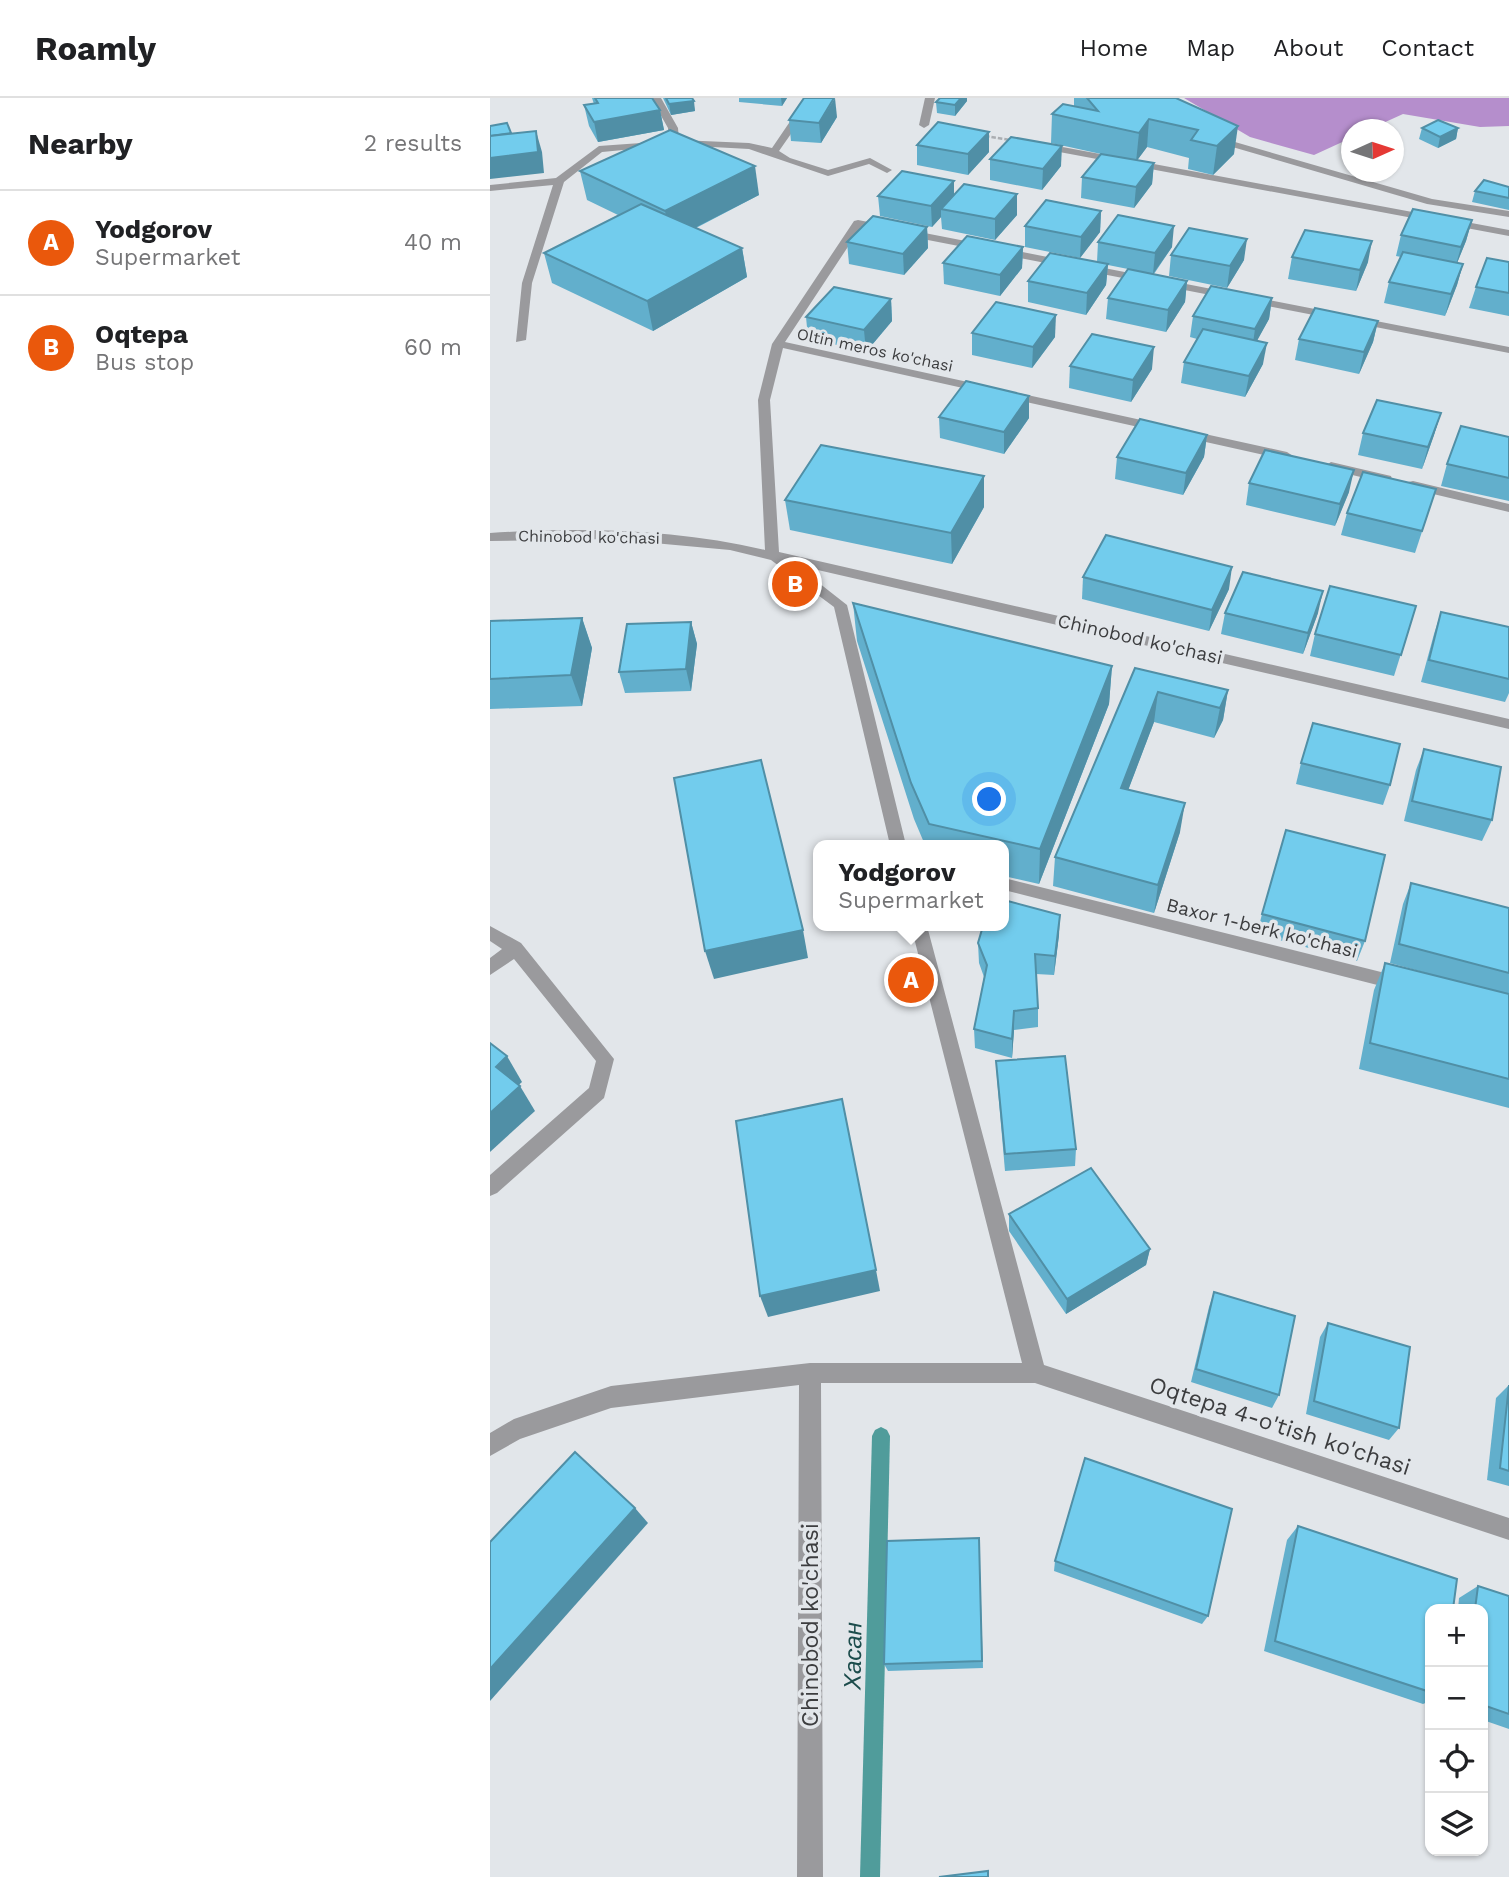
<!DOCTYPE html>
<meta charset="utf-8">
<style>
:root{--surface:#fff;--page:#f2f2f2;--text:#202124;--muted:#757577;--line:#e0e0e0;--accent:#ea580c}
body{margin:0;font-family:"Work Sans",sans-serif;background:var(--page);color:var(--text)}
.controls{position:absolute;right:21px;bottom:21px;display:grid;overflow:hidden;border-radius:14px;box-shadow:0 2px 5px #0004}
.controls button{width:63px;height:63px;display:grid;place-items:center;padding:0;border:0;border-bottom:2px solid var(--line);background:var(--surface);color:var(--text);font:35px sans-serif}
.compass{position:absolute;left:851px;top:21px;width:63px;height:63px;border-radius:50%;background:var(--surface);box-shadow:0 2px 5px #0004;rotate:87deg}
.you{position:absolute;left:500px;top:702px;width:24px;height:24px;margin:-18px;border:5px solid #fff;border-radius:50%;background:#1a73e8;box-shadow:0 0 0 10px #1a73e833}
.badge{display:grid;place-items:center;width:46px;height:46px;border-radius:50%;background:var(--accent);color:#fff;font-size:23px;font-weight:700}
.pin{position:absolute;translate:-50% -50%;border:4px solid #fff;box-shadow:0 2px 7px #0006}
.popup{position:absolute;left:323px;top:742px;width:196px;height:91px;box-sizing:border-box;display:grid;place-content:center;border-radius:14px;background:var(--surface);filter:drop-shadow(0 2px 5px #0005);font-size:23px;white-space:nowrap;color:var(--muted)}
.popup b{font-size:26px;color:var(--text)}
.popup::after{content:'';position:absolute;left:50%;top:100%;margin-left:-14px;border:14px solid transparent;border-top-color:var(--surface)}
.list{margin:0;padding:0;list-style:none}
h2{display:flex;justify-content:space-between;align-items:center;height:91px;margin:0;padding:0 28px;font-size:30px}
h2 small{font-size:23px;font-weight:400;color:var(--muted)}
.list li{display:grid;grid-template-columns:46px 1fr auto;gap:21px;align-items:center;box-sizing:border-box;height:105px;padding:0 28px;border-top:2px solid var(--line)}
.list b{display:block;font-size:26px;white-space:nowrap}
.list p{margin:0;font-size:23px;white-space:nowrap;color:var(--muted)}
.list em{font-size:23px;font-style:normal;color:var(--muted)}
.icon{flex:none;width:38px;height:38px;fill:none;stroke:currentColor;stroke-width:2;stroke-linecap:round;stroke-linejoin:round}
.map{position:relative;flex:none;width:1019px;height:1779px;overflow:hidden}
header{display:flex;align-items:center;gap:42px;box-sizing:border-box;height:98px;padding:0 35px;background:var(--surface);border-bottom:2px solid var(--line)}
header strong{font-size:33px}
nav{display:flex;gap:38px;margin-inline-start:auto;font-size:24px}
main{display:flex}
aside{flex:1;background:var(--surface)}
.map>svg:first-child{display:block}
</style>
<header>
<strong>Roamly</strong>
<nav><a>Home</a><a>Map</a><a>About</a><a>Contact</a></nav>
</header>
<main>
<aside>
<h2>Nearby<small>2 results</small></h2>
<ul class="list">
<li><span class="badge">A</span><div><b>Yodgorov</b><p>Supermarket</p></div><em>40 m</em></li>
<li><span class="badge">B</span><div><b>Oqtepa</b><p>Bus stop</p></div><em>60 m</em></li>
</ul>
</aside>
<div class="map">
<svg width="1019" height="1779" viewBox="0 0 1019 1779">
<rect width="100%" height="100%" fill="#e2e6ea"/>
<path fill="#b58ecc" d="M694 0H1019V28L990 29 913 16 880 31 862 32 861 40 824 57 760 39Z"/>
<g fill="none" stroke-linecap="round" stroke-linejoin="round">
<path fill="#509c9b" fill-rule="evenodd" d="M391 1329 397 1332 400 1338 390 1779H370L382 1338 385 1332Z"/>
<path stroke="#abaeb2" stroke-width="2.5" stroke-dasharray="4.5 2" stroke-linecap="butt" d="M495 38 521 42"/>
<g fill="#9a9a9d" fill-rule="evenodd">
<path d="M161 0H171L188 30 189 42 259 45 282 50 316 0H326L289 53 300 60 338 72 380 60 402 72 397 75 379 66 338 78 259 51 186 47 112 54 74 84 42 185 36 242 26 244 32 185 63 87 0 93V87L66 80 109 48 179 43 178 30Z"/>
<path d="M435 0H445L439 27 434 30 429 27Z"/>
<path d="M723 34 745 44 942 101 1019 113V119L937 106 739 48 720 39V35Z"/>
<path d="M551 45 1019 132V138L548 50V46Z"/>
<path d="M368 122 1019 249V255L371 129 295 244 797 354 803 358 797 362 293 250 280 302 289 454 1019 621V631L306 467 357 507 416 747H400L344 509 281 462 240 452 120 441 0 443V435C92 429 185 431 275 452L268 302 282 246 364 123Z"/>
<path d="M841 364 901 378 902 381 896 385 837 371 835 368Z"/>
<path d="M923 383 1019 406V414L918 390V384Z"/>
<path d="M514 780 911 879 917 881 920 886 917 891 911 893 514 792Z"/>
<path d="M0 828 31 845 124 961 114 1000 7 1095 0 1098V1077L99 990 106 963 24 861 0 877V860L12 851 0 843Z"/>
<path d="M421 828H437L554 1267 1019 1420V1442L545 1285H331L333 1779H307L309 1287 121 1310 30 1341 0 1358V1335L24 1321 121 1288 320 1265H532Z"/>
</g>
</g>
<g fill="#62afcc">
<path d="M102 0H162L170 12 174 32 108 44 99 28 94 7 104 6Z"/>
<path d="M173 0H202L205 13 181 17Z"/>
<path d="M249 0H297L292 8 249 4Z"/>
<path d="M584 0H686L744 56 723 77 698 71 699 60 657 49 647 62 664 65 662 86 644 110 591 100 592 79 611 56 561 45 562 16 584 8Z"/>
<path d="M477 3 465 18 447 15 446 4Z"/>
<path d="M347 19 331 45 301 43 299 22Z"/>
<path d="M932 30H968L966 41 948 50 929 41Z"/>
<path d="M499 34V54L478 77 427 67V47Z"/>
<path d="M500 61 571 68 552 92 500 82Z"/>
<path d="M90 73 269 97 206 130 252 150 257 179 163 233 62 185 54 155 128 117 97 102Z"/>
<path d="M1019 89V112L982 104 985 93Z"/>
<path d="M464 96 527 117 505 142 452 131 451 119 442 129 390 118 388 98Z"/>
<path d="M611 113 610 134 590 160 535 149V128Z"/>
<path d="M982 122 976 143 967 165 973 166 967 187 955 218 894 205 899 184 911 159 906 158 911 137Z"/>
<path d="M437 129 438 150 414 177 359 166 357 144Z"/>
<path d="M608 144 682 149 664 176 697 183 695 204 676 234 616 221 618 200 638 171 618 167 616 187 596 217 538 204V183L607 164Z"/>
<path d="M533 149 532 170 510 198 454 186 453 165Z"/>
<path d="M681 157 754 162 737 190 679 178Z"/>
<path d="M802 159 878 164 866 193 798 181Z"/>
<path d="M1019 164V218L979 210 986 189Z"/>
<path d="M782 200 779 221 767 242 773 266 755 299 691 285 694 264 707 241 700 239 703 218Z"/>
<path d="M401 201 402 223 376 254 318 240 316 219Z"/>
<path d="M888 223 883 244 869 276 805 262 809 241Z"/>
<path d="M482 235 565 239 542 270 482 257Z"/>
<path d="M580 268 662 271 641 304 579 290Z"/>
<path d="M951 315 944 337 932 371 868 357 873 335Z"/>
<path d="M449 319 539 320 514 356 450 340Z"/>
<path d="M717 337 714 359 693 397 625 381 627 359Z"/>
<path d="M1019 339V403L951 388 957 366Z"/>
<path d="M494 378V409L462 466 300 432 295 402Z"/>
<path d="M759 385 859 394 845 428 756 407Z"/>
<path d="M946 391 925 455 851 437 857 415Z"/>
<path d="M593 479 739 491 719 533 592 501Z"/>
<path d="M363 505 622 568 619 606 549 786 514 778V747H435L424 721 367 543Z"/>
<path d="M926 508 904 578 820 558 825 536Z"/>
<path d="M951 514 1019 529V595L1015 604 931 584 944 536Z"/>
<path d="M735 515H828L813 556 731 536Z"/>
<path d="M92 520 102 550 92 608 0 611V523Z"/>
<path d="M201 524 207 546 201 593 135 595 129 574Z"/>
<path d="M645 570 738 592 733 622 724 640 664 624 638 692 690 734 664 815 563 788 565 759Z"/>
<path d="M934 651 1002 722 992 743 914 723 926 672Z"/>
<path d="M811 665 900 687 893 707 806 686Z"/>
<path d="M921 785 1019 810V1010L869 971 884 892 895 865 951 879 900 865 913 806Z"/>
<path d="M772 816 875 843 867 863 767 836Z"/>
<path d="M569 837 564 877 546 876 548 910V929L524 932 522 960 485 950 484 931 494 879 489 865 488 845Z"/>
<path d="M506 963 586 1051 585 1068 515 1073 507 981Z"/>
<path d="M519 1116 660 1151 656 1167 576 1216 519 1133Z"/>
<path d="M724 1194 789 1297 782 1310 701 1284 719 1209Z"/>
<path d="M838 1225 909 1330 899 1342 816 1316 830 1239Z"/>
<path d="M1019 1287V1388L997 1382 1006 1300Z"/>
<path d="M808 1428 940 1511V1603L933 1606 774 1553 797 1442Z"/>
<path d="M489 1440 493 1570 398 1573 394 1566Z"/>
<path d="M565 1463 718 1518 712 1526 564 1473Z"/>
<path d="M988 1488 1019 1498V1631L993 1622V1511H968L969 1500Z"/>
</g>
<g fill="#508fa6">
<path d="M291 0H297L292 8Z"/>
<path d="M345 0 347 19 331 45 329 25Z"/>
<path d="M471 0H477V3L465 18V7Z"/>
<path d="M204 3 205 13 181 17 179 6Z"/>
<path d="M170 12 174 32 108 44 104 24Z"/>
<path d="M659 21 657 49 646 64 649 35Z"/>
<path d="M748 28 744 56 723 77 727 48Z"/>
<path d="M968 30 966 41 948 50 950 39Z"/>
<path d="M46 33 52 54 54 75 0 81V60Z"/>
<path d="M499 34V54L478 77V56Z"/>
<path d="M572 48 571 68 552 92 553 71Z"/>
<path d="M664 65 662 86 644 110 646 89Z"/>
<path d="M265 68 269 97 181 142 175 113Z"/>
<path d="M464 83V104L451 111V119L442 129 441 108Z"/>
<path d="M527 96V117L505 142V121Z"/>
<path d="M611 113 610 134 590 160 591 139Z"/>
<path d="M982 122 976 143 965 170 971 149Z"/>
<path d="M684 128 682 149 663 176 665 155Z"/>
<path d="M437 129 438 150 414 177 413 156Z"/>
<path d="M757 141 754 162 737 190 740 168Z"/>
<path d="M882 143 878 164 866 193 870 172Z"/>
<path d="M533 149 532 170 510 198V177Z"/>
<path d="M252 150 257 179 163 233 157 203Z"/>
<path d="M618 166 616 187 596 217 597 195Z"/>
<path d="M973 166 967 187 955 218 961 196Z"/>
<path d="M697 183 695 204 676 234 678 212Z"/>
<path d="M782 200 779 221 762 252 765 231Z"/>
<path d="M401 201 402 223 376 254 374 232Z"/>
<path d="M566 217 565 239 542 270 543 249Z"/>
<path d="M888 223 883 244 869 276 874 254Z"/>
<path d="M777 245 773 266 755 299 759 278Z"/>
<path d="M664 249 662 271 641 304 643 282Z"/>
<path d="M539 298V320L514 356V334Z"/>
<path d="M951 315 944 337 932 371 938 349Z"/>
<path d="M717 337 714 359 693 397 696 375Z"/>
<path d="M864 372 859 394 845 428 850 406Z"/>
<path d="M494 378V409L462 466 461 435Z"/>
<path d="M742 469 739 491 719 533 722 512Z"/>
<path d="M833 493 828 515 813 556 818 535Z"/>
<path d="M92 520 102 550 92 608 81 577Z"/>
<path d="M201 524 207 546 201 593 196 571Z"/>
<path d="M622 568 619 606 549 786 550 751Z"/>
<path d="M738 592 733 622 724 640 730 610Z"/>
<path d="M668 594 664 624 628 719 631 690Z"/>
<path d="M695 705 690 734 664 815 668 787Z"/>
<path d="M570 817 569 837 564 877 565 858Z"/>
<path d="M313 832 318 860 224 881 215 853Z"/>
<path d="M524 913V932L522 960V941Z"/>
<path d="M17 958 32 984 21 994 6 969Z"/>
<path d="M30 988 45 1013 0 1054V1015Z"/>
<path d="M660 1151 656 1167 576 1216 577 1201Z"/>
<path d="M386 1172 390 1193 278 1219 270 1198Z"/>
<path d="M145 1410 158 1425 0 1603V1571Z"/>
</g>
<g fill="#72cced" stroke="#508fa6" stroke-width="2">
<path d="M105 0H162L170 12 104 24 94 7 108 5Z"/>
<path d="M176 0H202L204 3 179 6Z"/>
<path d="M314 0H344L329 25 299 22Z"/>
<path d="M450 0H471L465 7 446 4Z"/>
<path d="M597 0H686L748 28 727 48 701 42 708 32 659 21 649 35 562 16 573 6 608 13Z"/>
<path d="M948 22 968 30 950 39 932 30Z"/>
<path d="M448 24 499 34 478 56 427 47Z"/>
<path d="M17 25 21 35 0 38V28Z"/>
<path d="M180 32 265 68 175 113 90 73Z"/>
<path d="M46 33 48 54 0 60V38Z"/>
<path d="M521 39 572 48 553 71 500 61Z"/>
<path d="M611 56 664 65 646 89 592 79Z"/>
<path d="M412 73 464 83 441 108 388 98Z"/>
<path d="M994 82 1019 89V100L985 93Z"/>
<path d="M474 86 527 96 505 121 451 111Z"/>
<path d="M556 102 611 113 591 139 535 128Z"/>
<path d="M151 106 252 150 157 203 54 155Z"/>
<path d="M923 111 982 122 971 149 911 137Z"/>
<path d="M628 117 684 128 665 155 608 144Z"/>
<path d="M383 118 437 129 413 156 357 144Z"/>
<path d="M699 130 757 141 740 168 681 157Z"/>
<path d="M815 132 882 143 870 172 802 159Z"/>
<path d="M477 138 533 149 510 177 453 165Z"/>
<path d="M913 154 973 166 961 196 899 184Z"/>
<path d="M560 155 618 166 597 195 538 183Z"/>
<path d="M997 160 1019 164V195L986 189Z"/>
<path d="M638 171 697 183 678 212 618 200Z"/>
<path d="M721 188 782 200 765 231 703 218Z"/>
<path d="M344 189 401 201 374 232 316 219Z"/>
<path d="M506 204 566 217 543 249 482 235Z"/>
<path d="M825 210 888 223 874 254 809 241Z"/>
<path d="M713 231 777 245 759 278 694 264Z"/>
<path d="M602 236 664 249 643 282 580 268Z"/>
<path d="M476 283 539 298 514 334 449 319Z"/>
<path d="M887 302 951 315 938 349 873 335Z"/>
<path d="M650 321 717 337 696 375 627 359Z"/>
<path d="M971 328 1019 339V380L957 366Z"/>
<path d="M331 347 494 378 461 435 295 402Z"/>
<path d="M775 352 864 372 850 406 759 385Z"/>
<path d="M873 374 946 391 932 433 857 415Z"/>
<path d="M616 437 742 469 722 512 593 479Z"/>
<path d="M753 474 833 493 818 535 735 515Z"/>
<path d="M840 488 926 508 911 557 825 536Z"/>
<path d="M363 505 622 568 550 751 439 726 421 685Z"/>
<path d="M951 514 1019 529V581L939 562Z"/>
<path d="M92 520 81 577 0 581V523Z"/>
<path d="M201 524 196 571 129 574 137 526Z"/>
<path d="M645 570 738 592 730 610 668 594 631 690 695 705 668 787 565 759Z"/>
<path d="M823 625 910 646 900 687 811 665Z"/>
<path d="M934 651 1011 669 1002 722 922 703Z"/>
<path d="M271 662 313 832 215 853 184 680Z"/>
<path d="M796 732 895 757 875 843 772 816Z"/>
<path d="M921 785 1019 810V875L909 846Z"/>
<path d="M514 802 570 817 565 858 545 856 548 910 524 913 522 941 484 931 497 867 488 845 493 828H514Z"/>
<path d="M895 865 1019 896V981L880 945Z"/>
<path d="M0 945 17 958 6 969 30 988 0 1015Z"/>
<path d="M575 958 586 1051 515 1056 506 963Z"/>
<path d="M352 1001 386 1172 270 1198 246 1023Z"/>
<path d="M601 1070 660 1151 577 1201 519 1116Z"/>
<path d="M724 1194 805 1218 789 1297 706 1271Z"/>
<path d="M838 1225 920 1249 909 1330 824 1303Z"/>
<path d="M1019 1287V1373L1010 1370Z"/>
<path d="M85 1354 145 1410 0 1571V1444Z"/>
<path d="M595 1360 742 1411 718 1518 565 1463Z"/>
<path d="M808 1428 967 1481 963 1511H940V1594L785 1543Z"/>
<path d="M489 1440 492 1563 394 1566 397 1443Z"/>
<path d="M988 1488 1019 1498V1616L993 1607V1511H985Z"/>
<path d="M498 1773V1779H449Z"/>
</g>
<g text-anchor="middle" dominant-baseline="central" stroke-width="7" stroke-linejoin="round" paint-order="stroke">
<g font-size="16" fill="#3c3d3f" stroke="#e2e6ea">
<text transform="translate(385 252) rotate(12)">Oltin meros ko'chasi</text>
<text transform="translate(99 439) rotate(1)">Chinobod ko'chasi</text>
</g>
<g font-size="19" fill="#3c3d3f" stroke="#e2e6ea">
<text transform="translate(650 541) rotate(13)">Chinobod ko'chasi</text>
<text transform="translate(772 830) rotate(14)">Baxor 1-berk ko'chasi</text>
</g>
<g font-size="23" fill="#3c3d3f" stroke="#e2e6ea">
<text transform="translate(790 1328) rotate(18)">Oqtepa 4-o'tish ko'chasi</text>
<text transform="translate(320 1527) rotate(-90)">Chinobod ko'chasi</text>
</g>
<g font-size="24" font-style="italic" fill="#1c4c4c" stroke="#e2e6ea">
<text transform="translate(363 1558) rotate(-89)">Хасан</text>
</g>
</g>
</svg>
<div class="controls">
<button>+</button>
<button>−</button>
<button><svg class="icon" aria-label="locate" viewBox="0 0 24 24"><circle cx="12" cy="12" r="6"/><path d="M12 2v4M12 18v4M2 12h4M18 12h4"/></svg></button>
<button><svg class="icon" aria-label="layers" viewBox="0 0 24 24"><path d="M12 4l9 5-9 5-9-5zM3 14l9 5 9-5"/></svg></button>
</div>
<svg class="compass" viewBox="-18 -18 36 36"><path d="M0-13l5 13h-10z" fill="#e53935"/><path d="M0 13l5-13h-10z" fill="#757577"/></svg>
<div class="you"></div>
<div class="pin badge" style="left:421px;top:882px">A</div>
<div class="popup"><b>Yodgorov</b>Supermarket</div>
<div class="pin badge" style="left:305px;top:486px">B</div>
</div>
</main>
